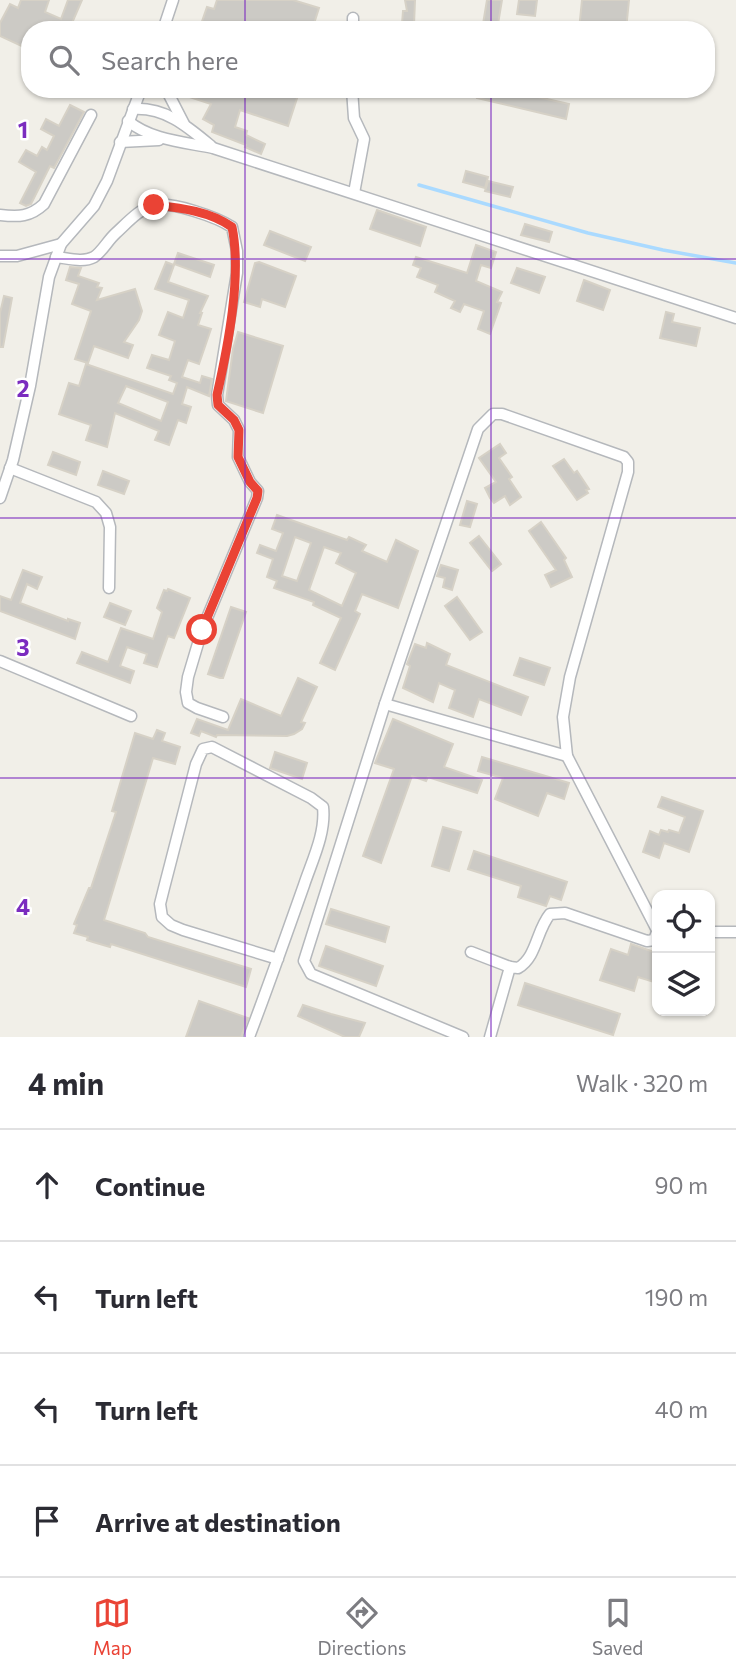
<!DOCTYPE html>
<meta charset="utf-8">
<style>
:root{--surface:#fff;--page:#f2f2f3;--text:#2b2b33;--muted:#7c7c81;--line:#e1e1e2;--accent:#ea4335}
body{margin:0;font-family:Commissioner,sans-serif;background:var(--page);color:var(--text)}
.controls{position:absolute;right:21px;bottom:21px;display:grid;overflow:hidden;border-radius:14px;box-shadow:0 2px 5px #0004}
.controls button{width:63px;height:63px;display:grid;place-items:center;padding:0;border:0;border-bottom:2px solid var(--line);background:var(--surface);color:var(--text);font:35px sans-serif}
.stop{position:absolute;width:21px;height:21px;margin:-16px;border:5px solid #ea4335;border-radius:50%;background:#fff}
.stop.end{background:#ea4335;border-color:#fff;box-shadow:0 2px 7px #0008}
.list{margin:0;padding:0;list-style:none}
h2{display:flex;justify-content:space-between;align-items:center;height:91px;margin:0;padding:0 28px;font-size:30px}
h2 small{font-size:23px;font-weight:400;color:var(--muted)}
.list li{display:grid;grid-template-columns:46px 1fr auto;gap:21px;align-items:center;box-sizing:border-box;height:112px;padding:0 28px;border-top:2px solid var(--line)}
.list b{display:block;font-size:26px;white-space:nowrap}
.list em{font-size:23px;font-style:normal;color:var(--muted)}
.icon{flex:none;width:38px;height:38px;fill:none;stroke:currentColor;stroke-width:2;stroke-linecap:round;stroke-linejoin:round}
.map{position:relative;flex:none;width:736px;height:1037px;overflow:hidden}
.search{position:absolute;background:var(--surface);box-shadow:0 2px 5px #0004;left:21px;right:21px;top:21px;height:77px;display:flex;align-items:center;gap:18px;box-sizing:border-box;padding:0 24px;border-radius:28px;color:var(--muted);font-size:26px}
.sheet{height:539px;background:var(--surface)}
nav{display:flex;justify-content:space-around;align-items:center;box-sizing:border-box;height:98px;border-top:2px solid var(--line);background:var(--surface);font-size:19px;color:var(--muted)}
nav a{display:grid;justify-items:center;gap:4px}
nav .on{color:var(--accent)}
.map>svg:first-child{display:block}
</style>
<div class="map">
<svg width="736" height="1037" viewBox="0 0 736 1037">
<rect width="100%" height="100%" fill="#f1efe8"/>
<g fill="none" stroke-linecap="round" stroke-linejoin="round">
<path stroke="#aadaff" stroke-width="3.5" d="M419 185 588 233 663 250 736 263"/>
</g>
<g fill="#cccac5" stroke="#d6d1c6" stroke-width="2" fill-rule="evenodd">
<path d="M21 0H49L45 12 61 19 68 0H82L69 30H30V50L0 36V23L10 4 18 8Z"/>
<path d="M217 0H293L319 8 312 30H199L207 7 214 9Z"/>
<path d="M405 0H415L414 25 402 24 403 11H407Z"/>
<path d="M487 0H502L497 30H482Z"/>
<path d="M519 0H537L535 16 517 14Z"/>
<path d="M582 0H629L626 30H579Z"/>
<path d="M175 89H300L288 126 240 110 235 127 247 131 246 135 265 144 261 154 245 147 246 145 212 132 214 125 203 119 211 104 177 93Z"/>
<path d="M479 89H503L569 104 566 119 477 98Z"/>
<path d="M70 105 84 112 54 168 50 166 31 204 26 206 20 203 36 172 19 162 26 150 37 156 42 147 47 150 54 136 41 129 46 119 59 126Z"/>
<path d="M466 171 488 177 485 188 463 182Z"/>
<path d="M488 181 513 187 510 197 485 191Z"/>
<path d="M377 210 426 227 420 246 370 229Z"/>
<path d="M525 224 552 232 549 242 521 235Z"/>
<path d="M270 231 311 247 305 261 264 245Z"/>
<path d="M476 245 496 252 491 268 481 265 476 281 502 292 497 302 501 303 490 334 478 329 484 311 464 304 460 312 451 308 455 301 435 292 438 285 417 277 421 268 413 265 416 257 467 273Z"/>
<path d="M178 253 214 265 210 277 174 264Z"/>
<path d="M166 262 174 265 168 282 208 296 200 313H202L198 325 211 329 199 364 188 360 182 377 200 383 202 376 212 379 209 396 187 387 182 404 191 407 186 423 178 420 169 445 155 440 159 431 115 413 107 447 86 440 91 425 59 414 69 383 79 386 86 364 173 394 177 383 169 380 171 376 147 368 152 355 169 360 175 341 159 335 168 312 183 318 189 300 155 289ZM126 386 168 402 161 421 118 403Z"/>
<path d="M259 262 296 276 285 307 262 299 260 307 244 302 255 263Z"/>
<path d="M70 267 81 268 78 276 99 283 97 287 102 288 97 300 135 289 142 311 139 320 124 342 133 345 128 358 94 346 88 363 75 359 91 311 72 304 79 284 66 280Z"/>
<path d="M517 268 545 277 539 293 511 283Z"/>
<path d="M584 280 610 290 603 310 577 301Z"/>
<path d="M4 296 12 298 3 347H0V313Z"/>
<path d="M666 312 674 314 672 322 700 328 696 346 660 338Z"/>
<path d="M238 332 283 346 263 413 226 401 233 349Z"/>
<path d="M500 444 506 453 499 458 512 477 509 479 521 497 510 505 505 496 494 503 490 498 485 488 496 482 479 458Z"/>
<path d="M53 452 80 462 76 475 48 465Z"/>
<path d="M564 459 574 473 577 471 589 489 586 490 588 493 577 500 553 466Z"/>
<path d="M103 471 129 481 124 494 98 485Z"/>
<path d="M467 501 477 504 470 527 460 525Z"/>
<path d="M277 515 347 540 349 537 366 545 362 551 387 562 396 540 418 551 398 608 362 594 355 611 360 614 335 670 320 663 341 618 313 605 314 602 274 588 277 581 267 577 273 559 257 553 260 545 276 551 283 533 272 529ZM295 537 311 543 297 581 282 576ZM324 547 341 553 336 563 356 573 342 606 309 590Z"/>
<path d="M541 522 566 558 564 560 572 577 551 587 545 575 556 570 529 531Z"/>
<path d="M479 536 501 564 492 571 470 543Z"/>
<path d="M441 565 458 570 452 590 443 587 445 578 437 576Z"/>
<path d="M23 570 42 577 37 589 27 584 20 603 68 621V619L80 623 75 639 0 611V596L11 600Z"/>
<path d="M168 589 190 598 174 638 168 636 157 667 144 663 147 654 127 647 120 666 134 671 130 683 77 663 82 652 108 662 121 628 153 639 162 612 157 608 164 590 167 591Z"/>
<path d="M457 597 482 632 470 640 445 606Z"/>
<path d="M110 603 131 611 125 625 104 617Z"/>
<path d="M231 607 246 612 223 678H220L208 674Z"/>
<path d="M427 643 450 654 446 665 528 697 521 715 479 699 473 717 449 708 455 690 439 683 433 702 403 688 410 666 407 664 415 644 426 648Z"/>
<path d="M520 658 550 668 544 685 514 675Z"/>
<path d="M298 678 317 687 301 722 305 723 302 729 294 734 287 736 217 735 216 737 201 731 199 736 191 733 197 719 228 730 241 699 281 716Z"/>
<path d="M393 719 453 744 444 767 482 780 477 793 428 777 426 781 412 776 381 863 363 856 394 769 375 763Z"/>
<path d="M157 730 165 733 162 741 180 747 175 764 153 758 104 920 145 933 148 937 251 969 246 987 111 944 110 947 93 942 87 940 88 937 74 933 77 925 74 924 89 888H91L116 812 112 811 135 733 153 739Z"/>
<path d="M275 752 307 763 302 779 270 768Z"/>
<path d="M482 757 569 783 564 799 547 793 538 816 495 799 503 778 478 771Z"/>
<path d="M662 797 703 811 689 852 664 843 659 858 643 852 650 831 659 835 661 830 668 832 669 830 679 833 685 817 658 807Z"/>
<path d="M443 827 461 832 449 871 432 866Z"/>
<path d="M474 851 567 882 561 900 550 896 546 906 518 897 521 886 468 869Z"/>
<path d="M331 909 389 927 385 942 326 924Z"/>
<path d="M631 944 657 953V983L638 977 634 991 600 980 611 949 628 955Z"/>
<path d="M326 946 383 966 376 986 319 966Z"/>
<path d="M525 983 620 1014 613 1035 518 1005Z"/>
<path d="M199 1001 248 1018 241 1037H186Z"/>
<path d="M303 1005 331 1014 365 1023 359 1037H345L298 1016Z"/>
</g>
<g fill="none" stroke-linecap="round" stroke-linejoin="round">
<g stroke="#b5b8bc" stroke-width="13">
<g id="minor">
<path d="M163 30 173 0"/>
<path d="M353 30V18"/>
<path d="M166 89 184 124"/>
<path d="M352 89 354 118 364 139 354 193"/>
<path d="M133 109C165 107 187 126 211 146"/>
<path d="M128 121C151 140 184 142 213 148L736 318"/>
<path d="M120 142 159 140"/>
<path d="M0 215C19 217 30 217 44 204L91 115"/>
<path d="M0 256H17L61 244"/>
<path d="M56 257C67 258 83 263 94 257 102 252 108 240 116 233 126 224 141 207 155 205 173 202 217 217 232 227L237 251V273L217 395 218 405 234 420 239 430 238 457 250 482 258 491 257 498 202 630 188 677 186 692 188 703 197 708 223 717"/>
<path d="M10 468 96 502 106 513 110 527 109 588"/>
<path d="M0 498 13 460 30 386 49 277 61 244 94 206 107 181 141 89"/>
<path d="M0 661 131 716"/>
<path d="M385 704 567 756"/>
<path d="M710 932H736"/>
<path d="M471 952 510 967"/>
<path d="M249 1037C268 987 286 936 304 885 312 861 326 833 323 807L311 798 212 747 203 749 196 764 164 888 160 904 162 917 171 925 183 930 278 959"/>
<path d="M463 1037 311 974 304 961 385 704 478 429 493 414H502L624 457 628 462V472L570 677 563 717 567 756 657 930"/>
<path d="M490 1037 510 967 518 968C537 957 536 931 550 914L565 913 647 941 654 940 657 932"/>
</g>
</g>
<use href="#minor" stroke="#fff" stroke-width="10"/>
</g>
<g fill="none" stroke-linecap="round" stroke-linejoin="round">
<path stroke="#ea4335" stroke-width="9" d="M154 205C181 208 210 211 232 227 242 276 228 346 217 395L218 405 234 420 239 430 238 457 250 482 258 491 257 498 202 630"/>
</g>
<path fill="none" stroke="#7b2cbf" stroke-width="2" stroke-opacity="0.55" d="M245 0V30M491 0V30M245 89V1037M491 89V1037M0 259H736M0 518H736M0 778H736"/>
<g font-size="23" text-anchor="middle" font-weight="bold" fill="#7b2cbf" stroke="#fff" stroke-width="5" stroke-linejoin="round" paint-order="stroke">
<text x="23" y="138">1</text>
<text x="23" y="397">2</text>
<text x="23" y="656">3</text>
<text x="23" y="915">4</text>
</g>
</svg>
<div class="controls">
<button><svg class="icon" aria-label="locate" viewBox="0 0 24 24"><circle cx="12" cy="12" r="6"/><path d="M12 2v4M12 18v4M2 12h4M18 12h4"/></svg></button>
<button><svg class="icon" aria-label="layers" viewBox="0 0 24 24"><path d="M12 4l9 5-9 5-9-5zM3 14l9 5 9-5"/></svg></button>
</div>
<div class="stop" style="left:202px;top:630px"></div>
<div class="stop end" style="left:154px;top:205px"></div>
<div class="search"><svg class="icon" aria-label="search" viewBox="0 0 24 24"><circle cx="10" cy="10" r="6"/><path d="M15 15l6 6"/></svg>Search here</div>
</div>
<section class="sheet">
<h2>4 min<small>Walk · 320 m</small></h2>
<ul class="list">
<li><svg class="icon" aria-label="ahead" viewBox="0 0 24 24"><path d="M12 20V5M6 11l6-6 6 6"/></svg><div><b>Continue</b></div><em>90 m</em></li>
<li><svg class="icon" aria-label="left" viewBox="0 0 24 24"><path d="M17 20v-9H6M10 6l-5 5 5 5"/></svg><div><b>Turn left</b></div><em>190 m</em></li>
<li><svg class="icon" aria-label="left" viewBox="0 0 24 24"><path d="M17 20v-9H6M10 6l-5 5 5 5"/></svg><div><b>Turn left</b></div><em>40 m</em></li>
<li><svg class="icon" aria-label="arrive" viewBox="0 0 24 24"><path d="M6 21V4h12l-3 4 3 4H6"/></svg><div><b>Arrive at destination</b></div></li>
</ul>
</section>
<nav>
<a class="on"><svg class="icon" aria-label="map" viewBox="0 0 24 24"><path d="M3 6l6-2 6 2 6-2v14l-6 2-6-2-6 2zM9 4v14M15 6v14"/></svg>Map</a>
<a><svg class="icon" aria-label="directions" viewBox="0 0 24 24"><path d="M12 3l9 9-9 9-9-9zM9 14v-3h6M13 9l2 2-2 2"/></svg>Directions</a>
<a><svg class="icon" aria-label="saved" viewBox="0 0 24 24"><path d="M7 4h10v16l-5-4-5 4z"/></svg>Saved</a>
</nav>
